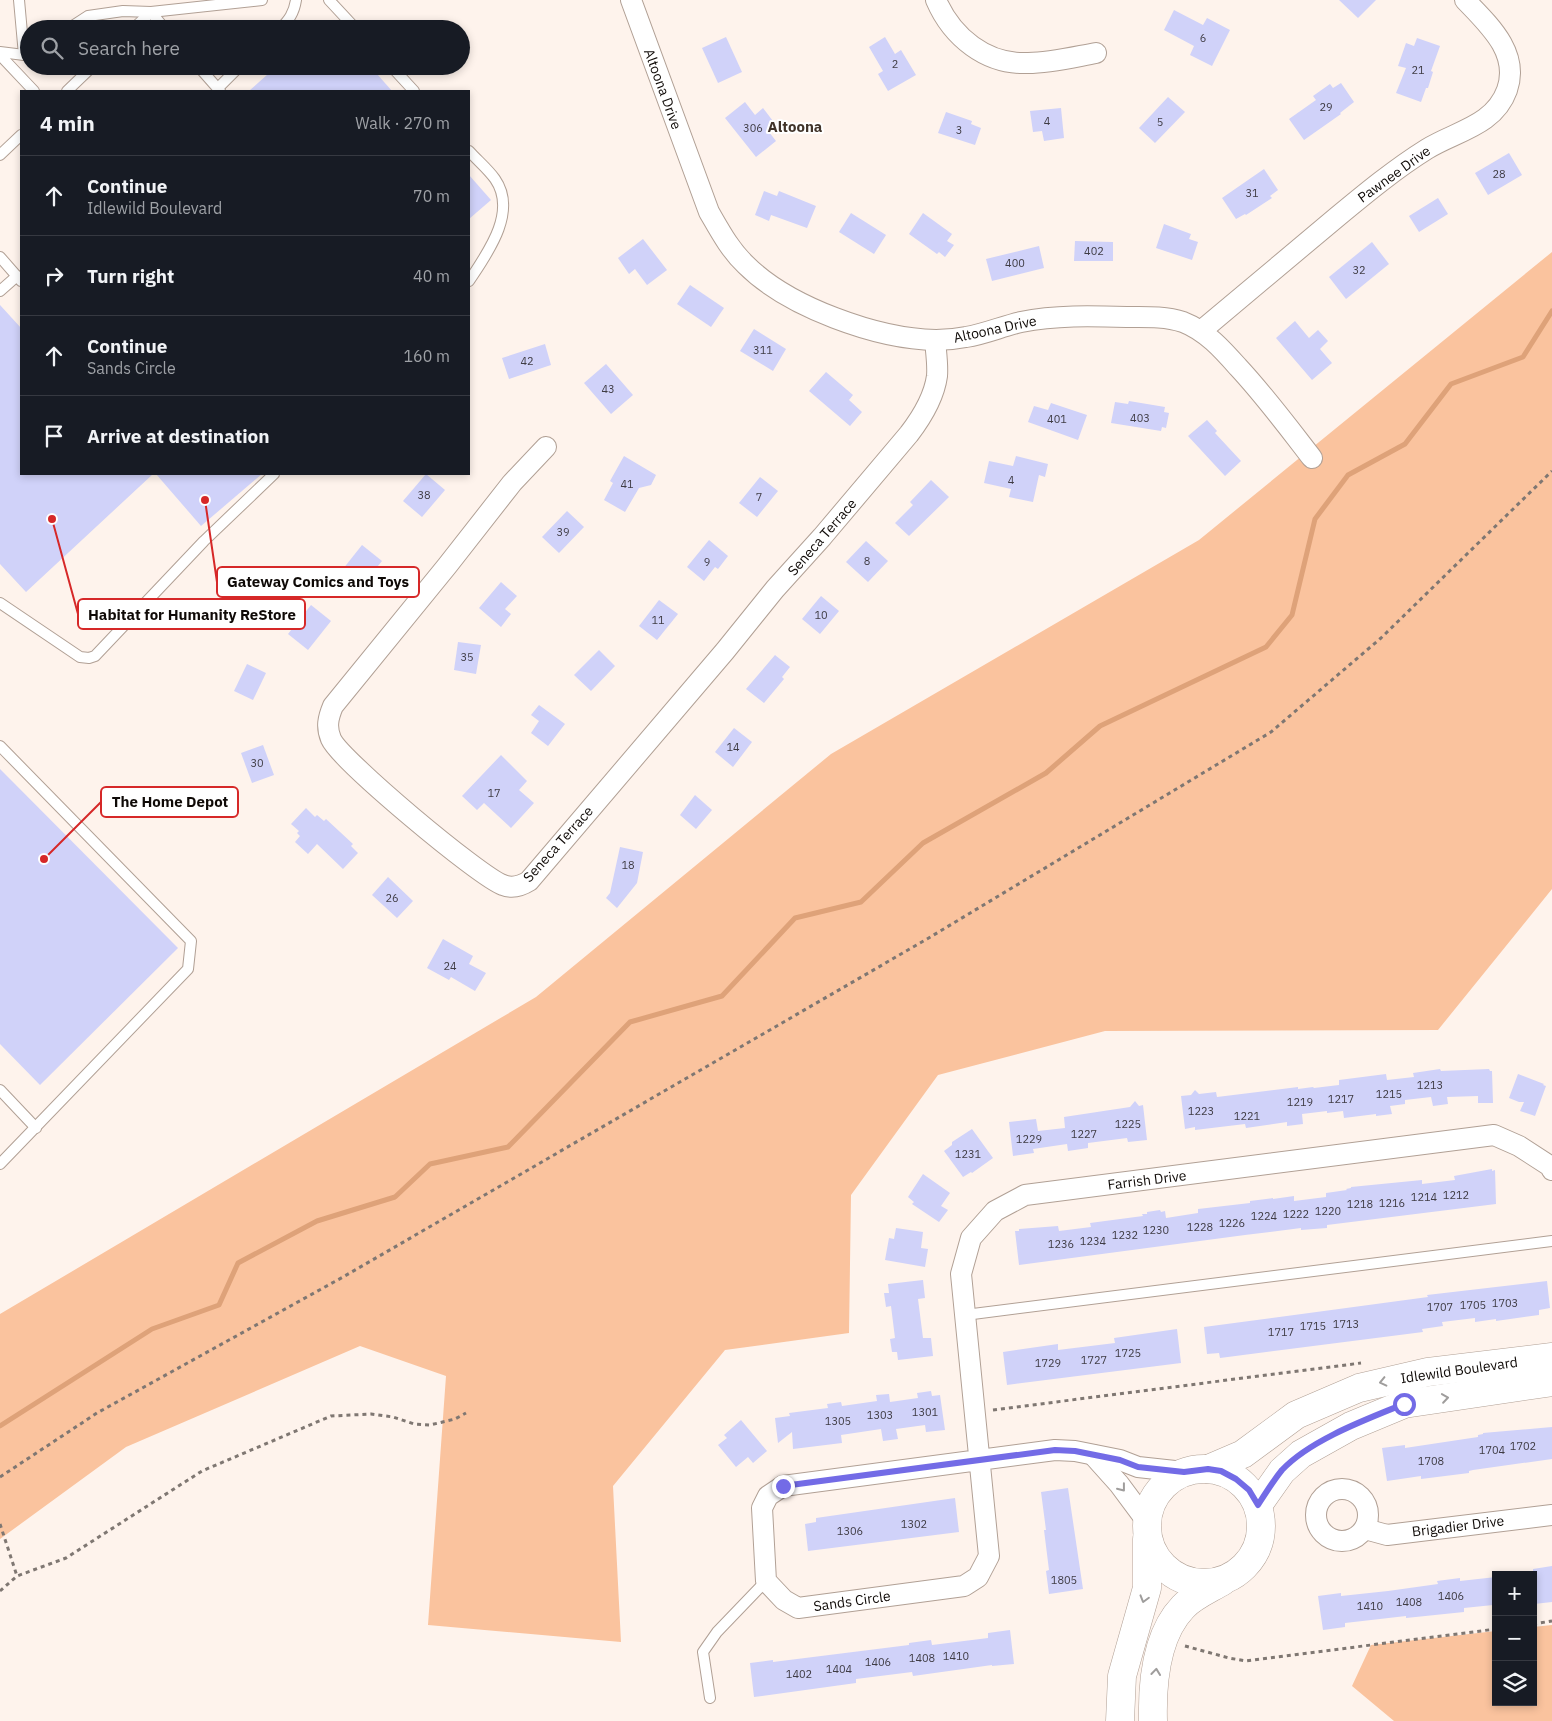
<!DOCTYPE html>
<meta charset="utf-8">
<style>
:root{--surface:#171b24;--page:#20242c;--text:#f1f3f6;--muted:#9ea1a6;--line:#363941}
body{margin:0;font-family:"IBM Plex Sans",sans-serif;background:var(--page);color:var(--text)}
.controls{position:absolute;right:15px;bottom:15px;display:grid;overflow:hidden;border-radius:0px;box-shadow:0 2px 8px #0003}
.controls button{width:45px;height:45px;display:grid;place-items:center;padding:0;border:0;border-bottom:1px solid var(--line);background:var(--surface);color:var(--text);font:25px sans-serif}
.stop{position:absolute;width:15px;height:15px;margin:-11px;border:4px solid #736be6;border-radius:50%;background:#fff}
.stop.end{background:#736be6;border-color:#fff;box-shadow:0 1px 5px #0008}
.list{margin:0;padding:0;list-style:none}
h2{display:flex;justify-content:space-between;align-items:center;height:65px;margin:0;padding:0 20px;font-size:21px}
h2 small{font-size:16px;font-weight:400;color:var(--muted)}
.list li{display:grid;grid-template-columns:32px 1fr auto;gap:15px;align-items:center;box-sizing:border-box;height:80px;padding:0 20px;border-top:1px solid var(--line)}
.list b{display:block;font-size:19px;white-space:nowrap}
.list p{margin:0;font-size:16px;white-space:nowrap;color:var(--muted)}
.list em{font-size:16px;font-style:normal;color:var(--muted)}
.icon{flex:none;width:28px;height:28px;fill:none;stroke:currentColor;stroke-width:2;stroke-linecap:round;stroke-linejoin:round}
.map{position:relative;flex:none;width:1552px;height:1721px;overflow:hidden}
.search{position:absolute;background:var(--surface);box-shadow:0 2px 8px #0003;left:20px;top:20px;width:450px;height:55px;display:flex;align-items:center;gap:12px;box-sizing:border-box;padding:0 18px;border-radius:28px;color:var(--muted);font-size:19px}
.panel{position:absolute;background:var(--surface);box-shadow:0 2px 8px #0003;left:20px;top:90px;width:450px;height:385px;border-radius:0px}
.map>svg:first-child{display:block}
</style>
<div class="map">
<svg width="1552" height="1721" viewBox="0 0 1552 1721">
<rect width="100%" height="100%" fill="#fef3ec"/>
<g fill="#fac39e">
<path d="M1552 252V889L1438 1030 1105 1031 938 1075 851 1195 849 1333 725 1350 613 1486 621 1642 428 1625 446 1376 360 1346 126 1447 0 1539V1314L536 997 831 754 1199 540Z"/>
<path d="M1552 1625V1721H1394L1352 1686 1371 1645 1496 1631V1702H1533V1627Z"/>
</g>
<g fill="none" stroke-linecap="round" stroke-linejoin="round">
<path stroke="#dea279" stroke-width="5" d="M0 1426 152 1329 219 1305 238 1263 317 1221 395 1197 430 1164 508 1147 630 1022 722 996 795 918 861 902 923 843 1046 773 1100 726 1266 647 1292 615 1315 519 1348 475 1405 444 1451 384 1523 357 1552 311"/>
</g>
<g fill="#d0d2f9">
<path d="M1339 0H1376L1358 18Z"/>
<path d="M1174 10 1203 25 1207 18 1230 30 1212 66 1190 55 1194 46 1164 30Z"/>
<path d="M726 37 742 72 718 83 702 48Z"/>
<path d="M885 37 895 54 901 50 916 75 888 91 878 74 883 71 869 47Z"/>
<path d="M1417 38 1440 46 1431 71 1433 72 1428 88H1426L1421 102 1396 93 1406 68 1398 66 1406 43 1414 46Z"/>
<path d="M277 66H370L392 91H249Z"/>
<path d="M1341 83 1354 102 1340 113 1341 114 1304 140 1289 119 1316 100 1313 96 1330 84 1333 88Z"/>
<path d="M1168 97 1185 112 1155 143 1139 128Z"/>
<path d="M745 102 755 115 763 108 776 125 769 132 776 141 756 157 725 118Z"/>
<path d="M1061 108 1064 138 1044 141 1042 131 1033 132 1030 111Z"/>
<path d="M946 112 972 121 971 124 981 128 975 145 938 133Z"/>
<path d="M1509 153 1522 175 1488 195 1475 173Z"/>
<path d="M1264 169 1278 190 1270 196 1272 198 1246 215 1245 214 1236 219 1222 198Z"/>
<path d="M469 175 491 200 469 219Z"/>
<path d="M764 191 777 196 779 191 816 206 807 228 771 215 769 221 755 215Z"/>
<path d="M1438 198 1448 214 1419 232 1409 216Z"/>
<path d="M851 213 886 235 874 254 839 232Z"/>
<path d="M923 213 952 234 947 241 954 245 945 257 939 252 937 254 909 234Z"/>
<path d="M1164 224 1191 234 1189 239 1198 242 1192 260 1156 248Z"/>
<path d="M643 239 667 270 647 285 635 269 629 274 618 258Z"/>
<path d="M1075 241 1113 242V261H1074Z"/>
<path d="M1372 242 1389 264 1346 299 1329 277Z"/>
<path d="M1039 246 1044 268 992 281 986 259Z"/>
<path d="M690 285 724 308 711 327 677 304Z"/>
<path d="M0 305 21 328V474H153L26 592 0 564Z"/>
<path d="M1295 321 1309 338 1318 330 1328 341 1320 349 1332 363 1312 380 1276 338Z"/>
<path d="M754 329 786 349 773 371 740 351Z"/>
<path d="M545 344 551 365 509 379 502 358Z"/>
<path d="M606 364 633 395 611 414 584 383Z"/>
<path d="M826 372 853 395 849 400 862 412 850 426 809 391Z"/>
<path d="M1129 401 1165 407 1164 412 1169 413 1166 428 1162 427 1161 431 1111 423 1115 402 1128 404Z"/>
<path d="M1051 403 1087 415 1078 440 1028 422 1034 406 1048 410Z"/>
<path d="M1207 420 1217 431 1215 433 1241 461 1225 476 1188 436Z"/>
<path d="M624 456 656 475 651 485 639 488 625 512 604 500 613 483 610 481Z"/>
<path d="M1016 456 1048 464 1045 477 1039 475 1033 502 1009 497 1011 489 984 483 989 461 1013 466Z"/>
<path d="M156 474H262L201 526Z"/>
<path d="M426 474 445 490 422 517 403 501Z"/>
<path d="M760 477 778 491 757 517 739 503Z"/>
<path d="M931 480 949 497 909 536 895 523 913 505 910 502Z"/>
<path d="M567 511 584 527 559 553 542 537Z"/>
<path d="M709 540 728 556 718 569 715 567 704 581 687 567Z"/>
<path d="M866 541 888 561 868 582 846 562Z"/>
<path d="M362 545 382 561 359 589 339 574Z"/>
<path d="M501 582 517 596 505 609 511 614 501 627 479 608Z"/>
<path d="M821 596 839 611 820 634 802 619Z"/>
<path d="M659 600 678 614 657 640 639 626Z"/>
<path d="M311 605 331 621 308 650 288 634Z"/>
<path d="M458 642 481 645 476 674 454 670Z"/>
<path d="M599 650 615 666 591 691 574 675Z"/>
<path d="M775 655 790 667 782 677 784 679 764 703 746 689Z"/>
<path d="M247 664 266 673 253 700 234 691Z"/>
<path d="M539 705 565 724 548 746 531 733 539 721 531 715Z"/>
<path d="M734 728 752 742 733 767 715 752Z"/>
<path d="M263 745 274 775 252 783 241 753Z"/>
<path d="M501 755 527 781 519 790 534 803 511 828 484 803 477 810 462 796Z"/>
<path d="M0 769 178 948 40 1085 0 1044Z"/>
<path d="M695 795 712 810 696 829 680 815Z"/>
<path d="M306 808 315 817 317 815 324 821 326 819 353 844 351 846 358 853 343 869 317 844 308 854 295 842 300 836 297 833 299 831 291 824Z"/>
<path d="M620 847 643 852 637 883 617 908 606 898 610 893Z"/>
<path d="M388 877 413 901 397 918 372 895Z"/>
<path d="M443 939 473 956 469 964 486 973 475 991 451 977 449 980 427 968Z"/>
<path d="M1440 1069 1441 1071 1489 1069 1490 1071H1492L1493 1103H1478V1096L1447 1097 1448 1104 1433 1106 1431 1097 1405 1100V1104L1390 1106 1392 1114 1376 1116V1114L1344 1118 1343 1111 1327 1113V1111L1302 1114 1303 1124 1287 1126V1122L1246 1128 1245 1124 1195 1130V1127L1185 1129 1181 1096 1191 1095 1195 1090 1199 1094 1216 1092 1217 1097 1298 1087V1089L1313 1087 1314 1088 1339 1085V1080L1386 1074 1387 1080 1414 1077 1413 1073Z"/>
<path d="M1518 1074 1544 1084 1543 1085 1546 1086 1535 1116 1520 1111 1524 1102H1519L1509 1098Z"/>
<path d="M1135 1101 1139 1106 1143 1105 1147 1140 1128 1142 1127 1138 1088 1143V1148L1068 1151 1067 1144 1033 1149 1034 1153 1013 1156 1009 1122 1036 1119 1038 1131 1065 1128 1064 1117 1130 1107Z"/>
<path d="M972 1129 993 1158 972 1173 971 1172 963 1177 944 1151 952 1145V1142Z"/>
<path d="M1492 1169V1171L1495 1170 1496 1204 1327 1225V1228L1301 1230V1228L1245 1235 1019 1265 1015 1231H1019V1229L1058 1226 1059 1231 1091 1227 1090 1223 1143 1216 1142 1214H1147V1212L1160 1210 1161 1212 1165 1211 1166 1218 1198 1213V1209L1250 1203V1201L1273 1198V1199L1294 1196V1201L1326 1197V1193L1347 1190 1346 1189 1351 1188V1187L1422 1180V1184L1455 1180 1454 1176Z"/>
<path d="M923 1174 950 1193 941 1206 948 1210 939 1222 912 1204 914 1202 908 1197Z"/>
<path d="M896 1228 923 1232 921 1248 928 1249 925 1267 885 1260 889 1238 894 1239Z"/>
<path d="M923 1280 925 1298 918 1299 923 1338H931L933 1356 898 1360 897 1352H892L890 1339 895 1338 891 1306 886 1307 884 1293H889L888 1284Z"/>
<path d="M1547 1281 1550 1308 1539 1310V1315L1496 1321V1319L1475 1322V1318L1442 1322 1443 1326 1422 1329 1423 1332 1220 1358 1219 1353 1207 1354 1204 1327 1428 1297 1427 1295Z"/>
<path d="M1177 1329 1181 1363 1007 1385 1003 1352 1058 1344V1350L1115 1343 1114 1338Z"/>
<path d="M931 1391 932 1396 940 1395 945 1430 926 1432 925 1425 896 1429 898 1439 883 1441 881 1429 841 1435 842 1443 793 1449 792 1432 778 1443 775 1418 790 1416 789 1413 828 1408 827 1404 841 1402 842 1406 877 1401 876 1395 889 1394 890 1402 918 1398 917 1393Z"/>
<path d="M741 1420 767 1451 753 1463 748 1457 736 1467 718 1445 727 1438 724 1435Z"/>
<path d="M1552 1427V1459L1473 1470 1469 1471V1473L1421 1479V1476L1387 1481 1382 1448 1405 1445V1448L1478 1437V1435L1483 1434V1433Z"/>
<path d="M1068 1488 1083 1589 1049 1594 1046 1571 1049 1570 1044 1530H1046L1041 1492Z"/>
<path d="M955 1498 959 1532 808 1551 805 1524 816 1522V1518Z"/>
<path d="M1552 1566V1602L1534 1604 1533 1569Z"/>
<path d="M1496 1577V1601H1492L1493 1605 1464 1608V1612L1406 1618V1616L1345 1623V1627L1323 1630 1318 1596 1341 1593V1596L1388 1591 1438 1584 1437 1581 1460 1578V1581Z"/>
<path d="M1010 1630 1014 1664 992 1666V1665L913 1676 912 1672 856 1679V1683L754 1697 750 1663 773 1660V1662L909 1645V1643L931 1640 932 1645 988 1638V1633Z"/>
</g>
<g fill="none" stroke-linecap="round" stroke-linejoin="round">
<g stroke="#b1a095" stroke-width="12">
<g id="lane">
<path d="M19 0 24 55"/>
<path d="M329 0 356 29"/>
<path d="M68 29 88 16 123 11 151 12 262 0"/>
<path d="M133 29 151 12 165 29"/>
<path d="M280 29C289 20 294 13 296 0"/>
<path d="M0 52 24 55 29 54"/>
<path d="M0 55 34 91"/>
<path d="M198 66 220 91"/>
<path d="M391 66 414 91"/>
<path d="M218 88 240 66"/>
<path d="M67 91 93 66"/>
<path d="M469 151C477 160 488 169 495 179 518 212 487 254 469 281"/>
<path d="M0 155 21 135"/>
<path d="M0 257 21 281"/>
<path d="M0 291 17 276"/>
<path d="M0 603 80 657 89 658 95 656 204 541 274 474"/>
<path d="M0 746 191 941 188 969 0 1164"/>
<path d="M0 1090 36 1128"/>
<path d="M965 1315 1552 1241"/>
<path d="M710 1698 703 1652 717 1632 766 1581"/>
</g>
</g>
<g stroke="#b1a095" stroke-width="22">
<g id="street">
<path d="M631 0 709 212C720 231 730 250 746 265 788 307 877 339 936 340 946 340 956 339 966 337 985 334 1003 326 1021 322 1056 315 1091 316 1127 317 1145 317 1165 316 1183 322 1206 331 1222 349 1238 367 1265 396 1288 427 1312 458"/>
<path d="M936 0C952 37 986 65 1028 63 1050 63 1074 57 1096 53"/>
<path d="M1201 331C1246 293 1291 255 1337 217 1366 193 1395 169 1427 149 1456 131 1494 126 1507 90 1520 53 1489 25 1465 0"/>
<path d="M546 447 512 483 447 566 333 706C328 718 326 727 331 739 340 760 480 877 503 885 513 889 521 886 529 881L725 651 775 589 822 537 909 434C922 417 934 398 937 376 938 365 936 352 935 340"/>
<path d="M1093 1455 1119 1484 1148 1523"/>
<path d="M1184 1472 1138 1467 1120 1460 1075 1451 1055 1450 783 1486 768 1496 762 1508 766 1581 784 1600 798 1608 964 1586 978 1577 989 1556 961 1274 971 1238 995 1211 1025 1195 1494 1135 1519 1146 1550 1166 1552 1170"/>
<circle cx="1342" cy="1515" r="26"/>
<path d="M1365 1529 1387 1535 1552 1515"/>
</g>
</g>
<g stroke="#b1a095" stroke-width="29">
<g id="secondary">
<path d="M1208 1469 1243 1454 1296 1415 1359 1388 1428 1372 1552 1357"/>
<circle cx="1204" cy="1526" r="57"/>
<path d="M1258 1505 1282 1471 1301 1454 1351 1426 1404 1404 1552 1382"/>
<path d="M1120 1721 1122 1676 1147 1588V1539"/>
<path d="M1153 1721C1152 1683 1156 1635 1183 1607 1193 1596 1210 1589 1223 1581"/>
</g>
</g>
<g stroke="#7f7772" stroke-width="3" stroke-dasharray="4 4" stroke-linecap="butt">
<path d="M993 1410 1361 1363"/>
<path d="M0 1477 97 1413 343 1277 927 939 1271 732 1381 638 1552 471"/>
<path d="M0 1524 17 1576"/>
<path d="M0 1591 17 1576 66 1558 202 1471 331 1416 371 1414 393 1417 414 1424 430 1425 455 1419 466 1413"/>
<path d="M1533 1624 1552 1621"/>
<path d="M1185 1646 1229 1658 1246 1661 1496 1629"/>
</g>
<use href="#lane" stroke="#fff" stroke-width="10"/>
<use href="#street" stroke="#fff" stroke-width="20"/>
<use href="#secondary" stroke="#fff" stroke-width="28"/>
</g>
<defs><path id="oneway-chevron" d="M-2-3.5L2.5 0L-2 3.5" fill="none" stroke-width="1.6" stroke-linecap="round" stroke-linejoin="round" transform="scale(1.25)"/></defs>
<g stroke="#9f9d9c">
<use href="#oneway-chevron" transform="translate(1383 1382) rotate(167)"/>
<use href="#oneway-chevron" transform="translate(1445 1398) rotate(-8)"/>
<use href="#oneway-chevron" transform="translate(1122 1488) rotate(52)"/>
<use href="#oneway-chevron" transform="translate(1144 1599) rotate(106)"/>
<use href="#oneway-chevron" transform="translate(1156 1672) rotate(-84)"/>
</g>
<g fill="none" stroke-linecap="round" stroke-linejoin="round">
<path stroke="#736be6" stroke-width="6" d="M783 1486 1055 1450 1075 1451 1120 1460 1138 1467 1184 1472 1208 1469 1221 1471 1236 1479 1249 1490 1258 1505C1265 1494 1273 1481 1282 1470 1310 1440 1367 1419 1404 1404"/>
</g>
<g text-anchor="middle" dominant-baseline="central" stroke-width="4" stroke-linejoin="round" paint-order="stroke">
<g font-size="11" fill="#3f3c44">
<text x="1203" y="38">6</text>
<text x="895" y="64">2</text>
<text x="1418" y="70">21</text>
<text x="1326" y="107">29</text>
<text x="1047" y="121">4</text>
<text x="1160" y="122">5</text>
<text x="753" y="128">306</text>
<text x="959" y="130">3</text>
<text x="1499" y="174">28</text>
<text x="1252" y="193">31</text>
<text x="1094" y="251">402</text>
<text x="1015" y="263">400</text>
<text x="1359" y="270">32</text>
<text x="763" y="350">311</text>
<text x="527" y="361">42</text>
<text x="608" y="389">43</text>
<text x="1140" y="418">403</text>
<text x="1057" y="419">401</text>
<text x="1011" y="480">4</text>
<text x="627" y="484">41</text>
<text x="424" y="495">38</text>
<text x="759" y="497">7</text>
<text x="563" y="532">39</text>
<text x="867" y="561">8</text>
<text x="707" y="562">9</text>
<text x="821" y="615">10</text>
<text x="658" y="620">11</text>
<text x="467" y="657">35</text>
<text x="733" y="747">14</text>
<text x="257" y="763">30</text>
<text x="494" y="793">17</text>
<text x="628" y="865">18</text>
<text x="392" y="898">26</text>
<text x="450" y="966">24</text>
<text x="1430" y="1085">1213</text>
<text x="1389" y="1094">1215</text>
<text x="1341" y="1099">1217</text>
<text x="1300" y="1102">1219</text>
<text x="1201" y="1111">1223</text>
<text x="1247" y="1116">1221</text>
<text x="1128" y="1124">1225</text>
<text x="1084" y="1134">1227</text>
<text x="1029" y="1139">1229</text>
<text x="968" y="1154">1231</text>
<text x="1456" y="1195">1212</text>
<text x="1424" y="1197">1214</text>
<text x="1392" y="1203">1216</text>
<text x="1360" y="1204">1218</text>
<text x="1328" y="1211">1220</text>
<text x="1296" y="1214">1222</text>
<text x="1264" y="1216">1224</text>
<text x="1232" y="1223">1226</text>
<text x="1200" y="1227">1228</text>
<text x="1156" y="1230">1230</text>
<text x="1125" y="1235">1232</text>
<text x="1093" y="1241">1234</text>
<text x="1061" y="1244">1236</text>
<text x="1505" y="1303">1703</text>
<text x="1473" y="1305">1705</text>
<text x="1440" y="1307">1707</text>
<text x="1346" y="1324">1713</text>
<text x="1313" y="1326">1715</text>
<text x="1281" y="1332">1717</text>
<text x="1128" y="1353">1725</text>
<text x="1094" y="1360">1727</text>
<text x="1048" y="1363">1729</text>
<text x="925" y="1412">1301</text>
<text x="880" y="1415">1303</text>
<text x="838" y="1421">1305</text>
<text x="1523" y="1446">1702</text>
<text x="1492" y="1450">1704</text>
<text x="1431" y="1461">1708</text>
<text x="914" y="1524">1302</text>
<text x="850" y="1531">1306</text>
<text x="1064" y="1580">1805</text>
<text x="1451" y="1596">1406</text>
<text x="1409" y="1602">1408</text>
<text x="1370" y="1606">1410</text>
<text x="956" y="1656">1410</text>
<text x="922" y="1658">1408</text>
<text x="878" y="1662">1406</text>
<text x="839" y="1669">1404</text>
<text x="799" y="1674">1402</text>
</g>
<g font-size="14" fill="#0f0a07" stroke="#fff">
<text transform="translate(663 89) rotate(70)">Altoona Drive</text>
<text transform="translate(1394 174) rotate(-36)">Pawnee Drive</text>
<text transform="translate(995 329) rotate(-12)">Altoona Drive</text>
<text transform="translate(822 537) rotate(-49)">Seneca Terrace</text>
<text transform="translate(558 844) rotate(-48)">Seneca Terrace</text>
<text transform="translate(1147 1180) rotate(-7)">Farrish Drive</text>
<text transform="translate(1459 1370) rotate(-8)">Idlewild Boulevard</text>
<text transform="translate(1458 1526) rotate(-7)">Brigadier Drive</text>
<text transform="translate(852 1601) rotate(-8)">Sands Circle</text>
</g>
<g font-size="15" font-weight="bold" fill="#41342a" stroke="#fff">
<text x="795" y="126">Altoona</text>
</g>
</g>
<path fill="none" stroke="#d62828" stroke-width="2" d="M205 500L217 582M52 519L78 614M44 859L101 802"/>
<g fill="#d62828" stroke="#fff" stroke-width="2">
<circle cx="205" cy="500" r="5"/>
<circle cx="52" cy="519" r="5"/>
<circle cx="44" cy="859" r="5"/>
</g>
<g fill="#fff" stroke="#d62828" stroke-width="2">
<rect x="217" y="567" width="202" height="30" rx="5"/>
<rect x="78" y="599" width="227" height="30" rx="5"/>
<rect x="101" y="787" width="137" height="30" rx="5"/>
</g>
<g font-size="15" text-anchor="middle" font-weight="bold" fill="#0f0a07">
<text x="318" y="587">Gateway Comics and Toys</text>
<text x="192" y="620">Habitat for Humanity ReStore</text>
<text x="170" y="807">The Home Depot</text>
</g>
</svg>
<div class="controls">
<button>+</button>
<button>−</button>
<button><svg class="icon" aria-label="layers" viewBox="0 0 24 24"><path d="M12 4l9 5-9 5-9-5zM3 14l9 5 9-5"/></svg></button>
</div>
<div class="stop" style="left:1404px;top:1404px"></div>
<div class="stop end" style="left:783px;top:1486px"></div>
<div class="search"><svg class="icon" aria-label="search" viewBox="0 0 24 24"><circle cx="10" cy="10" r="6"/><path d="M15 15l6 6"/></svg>Search here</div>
<section class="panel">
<h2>4 min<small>Walk · 270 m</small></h2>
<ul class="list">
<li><svg class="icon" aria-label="ahead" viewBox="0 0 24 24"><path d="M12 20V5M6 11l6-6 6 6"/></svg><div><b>Continue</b><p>Idlewild Boulevard</p></div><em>70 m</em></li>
<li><svg class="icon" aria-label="right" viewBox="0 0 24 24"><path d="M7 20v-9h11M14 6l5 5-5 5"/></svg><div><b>Turn right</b></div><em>40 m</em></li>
<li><svg class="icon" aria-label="ahead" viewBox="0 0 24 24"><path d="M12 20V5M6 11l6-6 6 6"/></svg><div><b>Continue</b><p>Sands Circle</p></div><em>160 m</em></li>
<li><svg class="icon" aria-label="arrive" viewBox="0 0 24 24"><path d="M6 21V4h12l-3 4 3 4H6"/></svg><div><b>Arrive at destination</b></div></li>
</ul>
</section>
</div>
